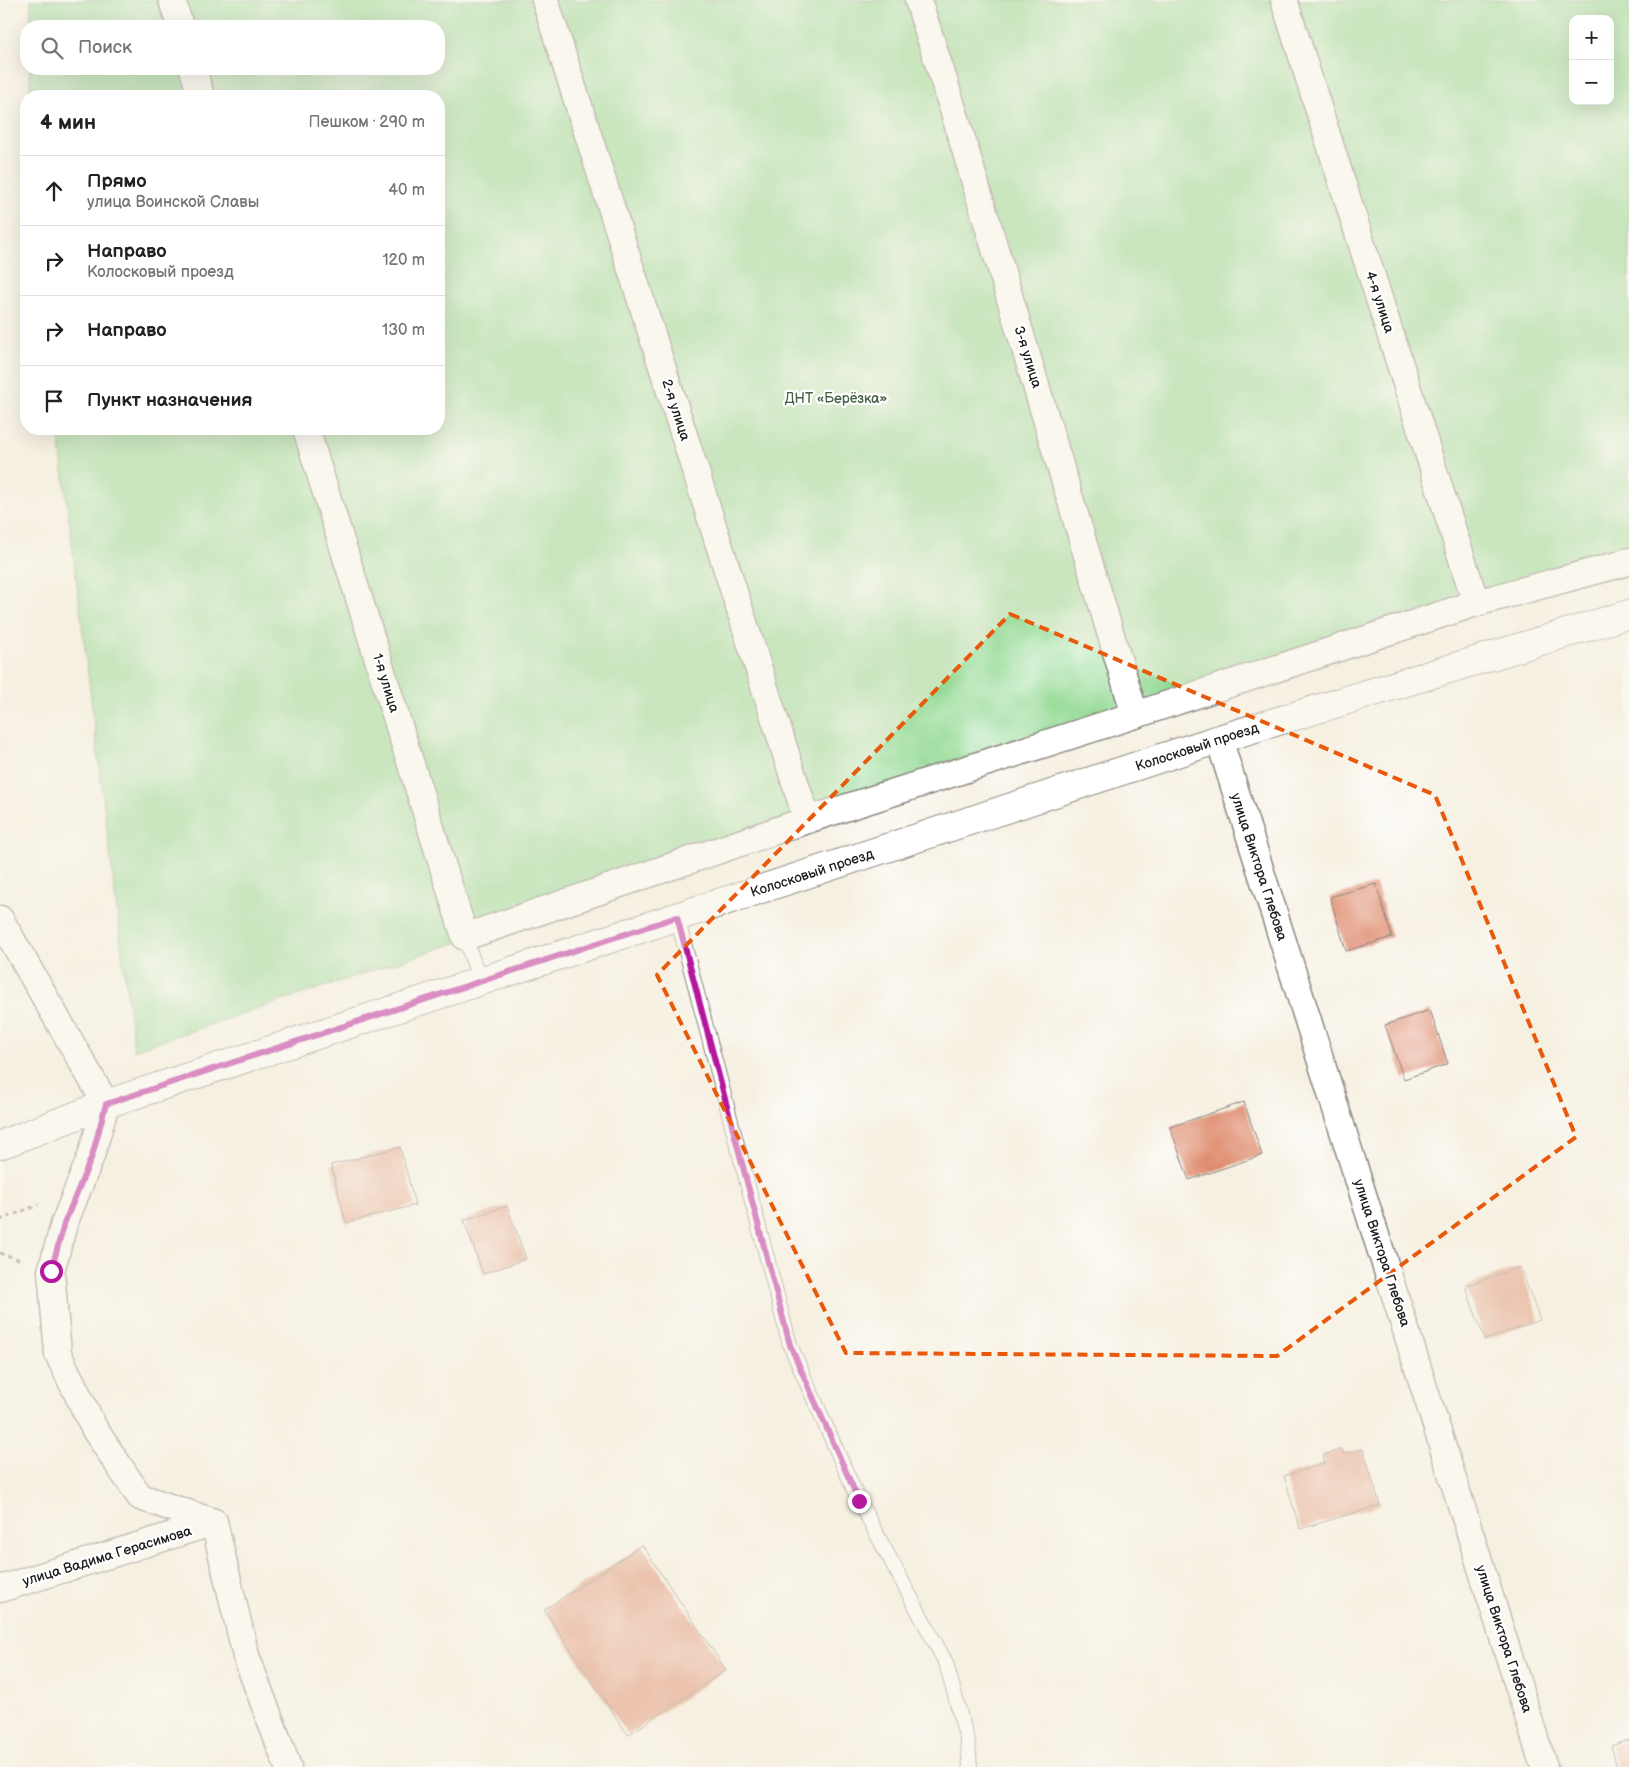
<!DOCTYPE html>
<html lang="ru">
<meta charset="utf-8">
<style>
:root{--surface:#fff;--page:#f6f6f6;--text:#202124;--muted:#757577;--line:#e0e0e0}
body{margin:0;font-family:"Balsamiq Sans",sans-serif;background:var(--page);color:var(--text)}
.controls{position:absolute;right:15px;top:15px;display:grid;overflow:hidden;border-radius:10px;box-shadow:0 5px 20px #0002}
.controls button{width:45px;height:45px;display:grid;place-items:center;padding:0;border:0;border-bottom:1px solid var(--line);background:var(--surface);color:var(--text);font:25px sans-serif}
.stop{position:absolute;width:15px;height:15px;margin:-11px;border:4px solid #b5179e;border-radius:50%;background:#fff}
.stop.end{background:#b5179e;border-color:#fff;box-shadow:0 1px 5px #0008}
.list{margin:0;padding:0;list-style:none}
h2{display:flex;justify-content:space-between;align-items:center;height:65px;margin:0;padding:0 20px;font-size:21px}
h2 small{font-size:16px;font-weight:400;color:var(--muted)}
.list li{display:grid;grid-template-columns:32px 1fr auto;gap:15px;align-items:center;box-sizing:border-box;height:70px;padding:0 20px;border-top:1px solid var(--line)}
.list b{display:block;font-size:19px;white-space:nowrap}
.list p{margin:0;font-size:16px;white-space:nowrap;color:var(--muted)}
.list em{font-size:16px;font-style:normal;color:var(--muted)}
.icon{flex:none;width:28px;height:28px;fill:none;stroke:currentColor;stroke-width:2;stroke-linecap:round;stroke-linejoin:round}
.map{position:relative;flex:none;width:1629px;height:1767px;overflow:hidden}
.search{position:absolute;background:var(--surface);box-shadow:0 5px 20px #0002;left:20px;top:20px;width:425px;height:55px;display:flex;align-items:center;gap:12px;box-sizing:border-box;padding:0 18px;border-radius:20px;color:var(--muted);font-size:19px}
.panel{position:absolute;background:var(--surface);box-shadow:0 5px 20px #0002;left:20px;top:90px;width:425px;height:345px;border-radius:20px}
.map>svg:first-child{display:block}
</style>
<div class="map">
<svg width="1629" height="1767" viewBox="0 0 1629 1767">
<rect width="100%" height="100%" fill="#fff"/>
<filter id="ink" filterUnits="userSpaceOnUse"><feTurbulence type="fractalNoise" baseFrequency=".02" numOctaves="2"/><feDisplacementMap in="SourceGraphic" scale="10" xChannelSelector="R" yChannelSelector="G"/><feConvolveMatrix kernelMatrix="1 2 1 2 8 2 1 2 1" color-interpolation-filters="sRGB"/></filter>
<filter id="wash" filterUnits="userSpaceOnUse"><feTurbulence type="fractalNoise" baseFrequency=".0096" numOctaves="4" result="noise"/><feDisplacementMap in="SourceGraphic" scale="20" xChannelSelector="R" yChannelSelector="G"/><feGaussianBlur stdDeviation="1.12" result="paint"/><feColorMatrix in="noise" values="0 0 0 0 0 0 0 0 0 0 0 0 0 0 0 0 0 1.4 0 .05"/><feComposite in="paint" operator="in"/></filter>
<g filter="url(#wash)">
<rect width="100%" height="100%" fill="#f6f0e1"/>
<path fill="#93d993" stroke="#587a58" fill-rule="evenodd" d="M31 0H1629V552L134 1050 58 429H439V96H30V69H439V26H31ZM1573 19H1610V101H1573Z"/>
<g id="blocks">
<g fill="#df8d6f">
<path d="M1376 884 1392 937 1346 951 1330 897Z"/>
<path d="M1430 1010 1448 1064 1404 1079 1385 1025Z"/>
<path d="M1244 1102 1262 1155 1189 1180 1170 1127Z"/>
<path d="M400 1147 415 1205 346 1223 331 1165Z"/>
<path d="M507 1206 526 1259 483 1274 464 1220Z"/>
<path d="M1520 1267 1540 1320 1485 1340 1465 1286Z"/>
<path d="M1342 1449 1343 1454 1363 1449 1380 1505 1300 1529 1284 1476 1325 1463 1323 1455Z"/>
<path d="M642 1545 726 1670 628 1735 544 1610Z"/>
<path d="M1629 1740V1767H1617L1611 1746Z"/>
</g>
</g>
</g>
<g filter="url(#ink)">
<use href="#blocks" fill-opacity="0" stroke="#89867e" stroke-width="1"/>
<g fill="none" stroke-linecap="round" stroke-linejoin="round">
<g stroke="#89867e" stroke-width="16">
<g id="lane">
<path d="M677 917 790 1345 859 1501 946 1663 968 1743 970 1767"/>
<path d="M465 937 480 982"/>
</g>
</g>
<g stroke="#89867e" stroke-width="29">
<g id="street">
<path d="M172 0 180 26"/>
<path d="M545 0 807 820"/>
<path d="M918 0 953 109 1135 715"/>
<path d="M1284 0 1476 603"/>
<path d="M193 69 201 96"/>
<path d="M306 429 465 937 807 820 1135 715 1476 603 1621 564 1629 561"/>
<path d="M1219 739 1544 1767"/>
<path d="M0 919 106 1104 91 1156 64 1224 51 1271 58 1354 95 1430 140 1497 214 1522"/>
<path d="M214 1522 246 1656 288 1767"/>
<path d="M0 1589 214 1522"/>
</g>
</g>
<g stroke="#89867e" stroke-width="30">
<path id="secondary" d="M0 1145 106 1104 1219 739 1629 614"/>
</g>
<g stroke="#89867e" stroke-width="3" stroke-dasharray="4 4" stroke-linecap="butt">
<path d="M0 1220 38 1205"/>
<path d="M0 1253 23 1261"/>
</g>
<use href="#lane" stroke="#fff" stroke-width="14"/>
<use href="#street" stroke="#fff" stroke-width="26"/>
<use href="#secondary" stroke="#fff" stroke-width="28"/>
</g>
</g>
<g fill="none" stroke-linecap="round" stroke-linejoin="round" filter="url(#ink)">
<path stroke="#b5179e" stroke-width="6" d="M51 1271 64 1224 92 1156 106 1104 677 917 790 1345 859 1501"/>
</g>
<path d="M0 0H1629V1767H0ZM1010 614 1435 795 1576 1137 1277 1356 846 1353 657 975Z" fill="#f6f0e1" fill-opacity=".55" fill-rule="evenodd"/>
<path fill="none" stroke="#e8590c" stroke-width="4" stroke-dasharray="10 6" stroke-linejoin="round" d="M1010 614 1435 795 1576 1137 1277 1356 846 1353 657 975Z"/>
<g text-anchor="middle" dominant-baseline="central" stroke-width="4.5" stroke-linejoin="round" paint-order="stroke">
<g font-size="14" fill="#1c1c1c" stroke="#fff">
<text transform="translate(1380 302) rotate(72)">4-я улица</text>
<text transform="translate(1028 357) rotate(73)">3-я улица</text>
<text transform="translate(676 410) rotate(72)">2-я улица</text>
<text transform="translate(386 683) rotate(73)">1-я улица</text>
<text transform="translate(1197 747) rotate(-18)">Колосковый проезд</text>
<text transform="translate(1259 867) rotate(72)">улица Виктора Глебова</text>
<text transform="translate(812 873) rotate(-18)">Колосковый проезд</text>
<text transform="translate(1382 1253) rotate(72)">улица Виктора Глебова</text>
<text transform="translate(107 1556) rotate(-17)">улица Вадима Герасимова</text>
<text transform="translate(1504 1639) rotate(72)">улица Виктора Глебова</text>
</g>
<g font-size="14" fill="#465e46" stroke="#fff">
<text x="836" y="398">ДНТ «Берёзка»</text>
</g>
</g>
</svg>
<div class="controls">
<button>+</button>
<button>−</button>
</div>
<div class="stop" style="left:51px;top:1271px"></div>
<div class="stop end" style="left:859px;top:1501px"></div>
<div class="search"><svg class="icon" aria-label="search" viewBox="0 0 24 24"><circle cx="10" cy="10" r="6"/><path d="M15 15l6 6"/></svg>Поиск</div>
<section class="panel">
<h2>4 мин<small>Пешком · 290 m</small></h2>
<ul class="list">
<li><svg class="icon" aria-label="ahead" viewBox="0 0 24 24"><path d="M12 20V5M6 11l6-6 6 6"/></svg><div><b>Прямо</b><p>улица Воинской Славы</p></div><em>40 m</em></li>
<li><svg class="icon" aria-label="right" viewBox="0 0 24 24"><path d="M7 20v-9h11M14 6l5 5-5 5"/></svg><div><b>Направо</b><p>Колосковый проезд</p></div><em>120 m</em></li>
<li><svg class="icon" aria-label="right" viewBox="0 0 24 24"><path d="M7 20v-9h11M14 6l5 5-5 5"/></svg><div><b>Направо</b></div><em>130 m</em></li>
<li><svg class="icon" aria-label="arrive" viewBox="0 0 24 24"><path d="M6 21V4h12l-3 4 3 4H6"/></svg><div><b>Пункт назначения</b></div></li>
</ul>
</section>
</div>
